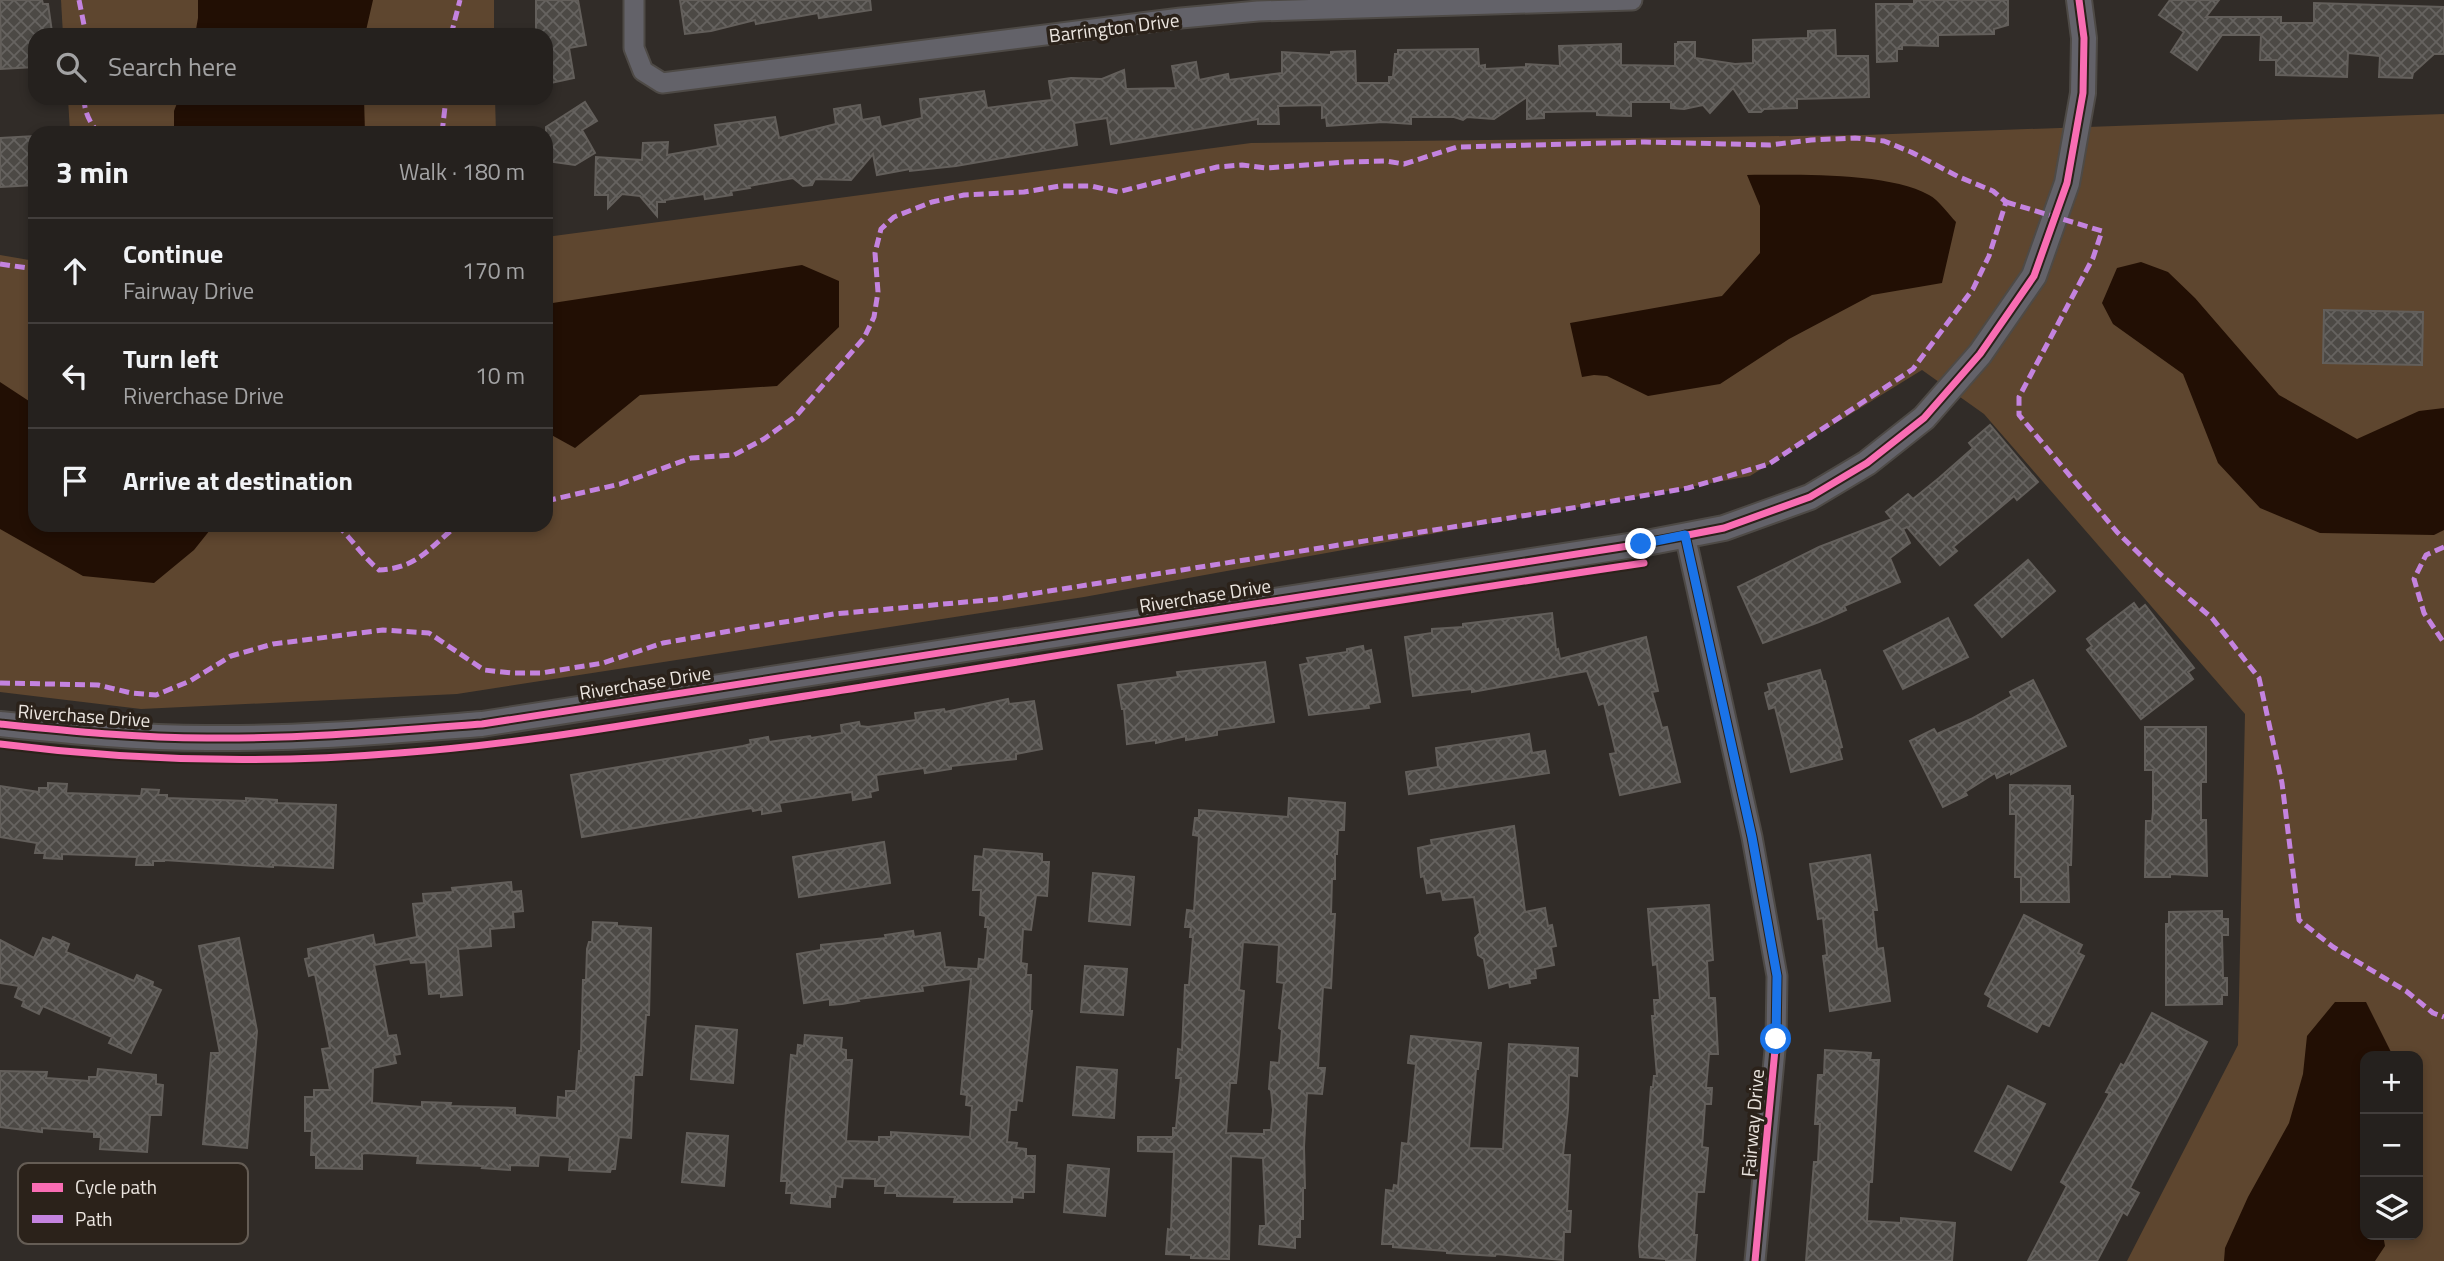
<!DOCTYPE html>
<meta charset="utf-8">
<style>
:root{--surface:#25211e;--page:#312e2b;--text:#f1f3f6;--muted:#a3a3a4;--line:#423e3c}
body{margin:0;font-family:"Titillium Web",sans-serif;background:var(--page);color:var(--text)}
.controls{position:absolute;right:21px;bottom:21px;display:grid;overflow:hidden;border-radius:14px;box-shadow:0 4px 10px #0003}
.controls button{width:63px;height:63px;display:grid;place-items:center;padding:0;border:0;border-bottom:2px solid var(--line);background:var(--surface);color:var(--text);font:35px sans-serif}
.stop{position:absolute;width:21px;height:21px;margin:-16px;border:5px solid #1a73e8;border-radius:50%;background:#fff}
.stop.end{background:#1a73e8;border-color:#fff;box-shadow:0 2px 7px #0008}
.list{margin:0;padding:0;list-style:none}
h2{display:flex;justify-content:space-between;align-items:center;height:91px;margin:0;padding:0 28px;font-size:30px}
h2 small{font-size:23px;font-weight:400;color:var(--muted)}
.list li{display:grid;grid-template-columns:46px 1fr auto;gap:21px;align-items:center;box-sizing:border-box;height:105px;padding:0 28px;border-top:2px solid var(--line)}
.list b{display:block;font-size:26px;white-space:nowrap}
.list p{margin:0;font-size:23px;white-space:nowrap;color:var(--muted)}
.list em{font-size:23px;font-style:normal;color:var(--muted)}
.icon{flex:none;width:38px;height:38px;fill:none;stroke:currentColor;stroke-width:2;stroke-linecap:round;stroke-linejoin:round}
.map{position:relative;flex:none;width:2444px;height:1261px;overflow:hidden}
.search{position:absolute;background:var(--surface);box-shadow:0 4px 10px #0003;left:28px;top:28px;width:525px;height:77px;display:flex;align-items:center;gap:18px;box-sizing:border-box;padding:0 24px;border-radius:21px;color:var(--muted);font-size:26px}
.panel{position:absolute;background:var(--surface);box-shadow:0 4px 10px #0003;left:28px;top:126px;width:525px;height:406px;border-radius:21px}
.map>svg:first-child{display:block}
</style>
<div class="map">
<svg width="2444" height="1261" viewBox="0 0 2444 1261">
<defs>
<pattern id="building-cross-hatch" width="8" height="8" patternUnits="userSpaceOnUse" patternTransform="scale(1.75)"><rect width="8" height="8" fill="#4c4945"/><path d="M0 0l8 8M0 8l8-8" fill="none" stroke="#666360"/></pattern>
</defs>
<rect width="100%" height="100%" fill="#312c28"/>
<g fill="#5e462f" fill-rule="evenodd">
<path d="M61 0H494V35H63Z"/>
<path d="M68 98H495L496 133H70Z"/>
<path d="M2444 114V1261H2127L2238 1045 2245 714 1984 414 1922 370 1750 476 1084 597 457 694 141 709 0 692V255L35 261V525H546V237L1251 143 1865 135ZM2365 1056H2418V1235H2365Z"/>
</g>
<g fill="#220f04">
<path d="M198 0H373L365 35H195L198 18Z"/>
<path d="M179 98H364L365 133H174V111Z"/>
<path d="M1747 175C1795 175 1888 172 1929 195 1939 200 1948 214 1956 222L1942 283 1872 295 1789 339 1720 384 1648 396 1607 376 1594 375 1582 377 1570 323 1722 296 1760 253V206Z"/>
<path d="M2141 262 2168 272 2195 298 2279 395 2357 439 2419 411 2444 408V530L2434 535 2320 533 2260 508 2218 463 2183 374 2113 324 2102 303 2117 268Z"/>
<path d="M802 265 839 281V327L777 386 640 395 575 448 546 432V304Z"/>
<path d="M0 382 35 405V525H214L194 550 154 583 83 576 0 529Z"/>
<path d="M2335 1002H2366L2393 1056H2365V1235H2383L2385 1246 2375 1261H2224L2225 1248 2248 1197 2289 1123 2303 1074 2307 1036Z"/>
</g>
<g fill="url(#building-cross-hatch)" stroke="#635f5b" stroke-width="2" fill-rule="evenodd">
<path d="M0 0H42L43 4H48L52 32H49V35H35V67L1 69Z"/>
<path d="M536 0H578L586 45 569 48 574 78 546 84V35H536Z"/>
<path d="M680 0H870L871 10 819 18 818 13 756 24 755 20 711 31 685 34Z"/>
<path d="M1914 0H2008V25L1994 29V34L1938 35V46L1902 45V49H1897V61L1877 62 1876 4H1914Z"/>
<path d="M2170 0H2219L2206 17H2281V23H2314V3L2444 7V54H2434L2413 73 2412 78 2379 77 2380 56 2348 53 2347 77 2276 75V60H2260L2261 35H2222L2197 70 2171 52 2184 32 2159 15Z"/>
<path d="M1835 30 1836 56H1868L1869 97 1797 99V108L1764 109 1761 112H1749L1733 88 1710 113 1703 105 1684 109 1671 108V102H1631V116L1597 115V111L1544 112V118L1527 119V97L1494 119 1467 117 1463 120 1454 117H1411V124L1383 122 1327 126 1326 117 1322 118V105L1278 106 1279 124H1258V119L1111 144 1107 118 1074 123 1077 145 956 166 910 171V169L877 175 873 154 851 180 815 179 812 185 803 186 793 178 749 186 750 188 731 191 732 195 705 199 704 194 665 200V202H657V216L640 196 622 194 608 208V195H595L596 157 642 160 643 143 668 142 667 155 718 146 715 125 775 117 779 138 836 124 834 109 860 105 862 120 879 117 881 127 922 118 920 99 984 91 987 108 1034 102 1052 100 1049 81 1071 78 1102 79 1124 70 1126 89 1176 88 1172 66 1196 62 1199 80 1228 74 1229 80 1282 73V52L1331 55V52L1355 51 1356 83H1389V77H1393L1395 54H1398V50L1478 49 1479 66 1485 65V69L1526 67V64L1560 66 1559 46 1621 44V65L1675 66V44H1678V42H1695V58L1735 64 1753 63V40L1808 38V31Z"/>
<path d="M585 102 597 121 582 130 595 153 575 165 546 161V127Z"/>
<path d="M35 136V185L0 187V138Z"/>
<path d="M2324 310 2423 312 2422 365 2323 363Z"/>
<path d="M1990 425 2038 482 2017 500 2014 496 1953 547 1957 551 1940 565 1907 527 1903 529 1910 543 1890 558 1900 582 1844 606 1846 610 1819 622 1763 643 1738 587 1819 547 1892 519 1886 512 1908 494 1913 499 1939 478 1973 448 1969 443Z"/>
<path d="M2028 560 2055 591 2002 637 1975 605Z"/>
<path d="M2134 603 2139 610 2145 605 2194 668 2188 672 2193 679 2141 719 2087 650 2092 646 2087 639Z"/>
<path d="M1552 613 1556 650 1558 649 1560 659 1646 637 1658 691 1652 692 1662 728 1667 727 1680 782 1620 795 1610 754 1616 753 1604 703 1599 705 1587 671 1472 692V689L1413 696 1405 637 1432 633V629L1463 627V624Z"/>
<path d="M1948 618 1968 657 1903 689 1884 651Z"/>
<path d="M1363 646 1364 652 1371 650 1380 702 1368 704 1369 708 1309 715 1300 665 1309 663 1307 658 1347 652V649Z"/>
<path d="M1265 662 1274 722 1217 730V735L1186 740V736L1156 743V740L1127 744 1124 709H1122L1118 685 1178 677 1177 672Z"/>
<path d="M1820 670 1823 681H1825L1842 747 1839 748 1842 759 1791 772 1775 707 1769 709 1765 693 1770 691 1768 684Z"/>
<path d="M2033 680 2066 746 2011 774V771L1997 778 1995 773 1965 792 1967 795 1943 807 1910 741 1934 729 1937 734 1971 719 2012 696 2010 692Z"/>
<path d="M1008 699 1009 704 1034 701 1042 749 1016 754V759L951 766V769L925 773 924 768 876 775 878 790 870 792 871 797 853 800 852 792 779 803 781 811 762 814V809L753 811 752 808 582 837 571 775 743 746 751 744 750 740 768 737 769 742 810 736 811 738 842 733 841 725 859 722 860 726 868 727 916 720 915 713 944 709 945 712Z"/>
<path d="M2145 727H2206V782H2201V820H2206L2207 876 2170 874V877H2145L2146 821H2152L2153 811V770H2145Z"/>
<path d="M1529 734 1532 753 1545 751 1549 773 1409 794 1406 772 1438 767 1436 748Z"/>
<path d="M48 783 67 784 66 793 141 796 142 789 159 790 158 795H167V798L246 801V798L277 800V803L336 805 333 868 273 865V867L164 860V861H153V865H136L137 857 62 854V859L44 858 45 853H35L37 843 0 837V786L39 792V788H48Z"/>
<path d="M2010 785 2070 786V796H2073L2071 865H2068L2069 902H2021V877H2015L2016 814H2010Z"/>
<path d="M1289 798 1345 803 1344 830H1338L1337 854H1335V879H1332L1331 914H1335L1331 988 1323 987 1318 1068H1325L1322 1094 1307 1093 1304 1147 1305 1188H1303V1219H1300V1237H1295V1248L1259 1244 1260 1226H1266L1263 1158 1231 1156 1229 1259 1191 1258V1255L1166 1254 1168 1229 1171 1230 1174 1152 1138 1151V1137H1173V1128H1176L1181 1078H1176L1178 1049 1182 1050 1185 985H1189L1193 937H1190L1191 927H1185L1187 910 1194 911 1199 836 1193 835 1195 818H1199V810L1288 817ZM1243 942 1279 945 1277 982 1284 983 1279 1028 1282 1030 1279 1063 1271 1062 1269 1089 1271 1090 1273 1110 1271 1130H1264V1134L1226 1133 1230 1083H1236L1239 1055 1244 991 1239 990Z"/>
<path d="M1514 826 1525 912 1545 908 1548 926 1552 925 1556 946 1551 947 1554 965 1535 969 1536 978 1529 979 1530 983 1510 987 1509 982 1489 988 1484 959 1478 955 1475 938 1480 933 1474 897 1443 900 1441 891 1427 893 1424 876 1421 877 1418 848 1432 845 1431 840Z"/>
<path d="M884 842 890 883 799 897 793 857Z"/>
<path d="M984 849 1042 854V862H1049L1047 896 1036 895 1031 930 1023 929 1021 963 1027 964 1026 975H1031L1030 1011H1032L1022 1101 1017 1100 1016 1110H1010L1007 1142 1017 1143 1016 1148 1026 1149V1156H1035L1034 1192H1023V1198L1012 1197V1202H954L955 1197 897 1196V1193H885L886 1186H875V1179L843 1178 842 1187 836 1186 835 1197H830V1207L791 1203 792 1193H786L787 1181H781L786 1111 791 1055 797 1056 798 1045 804 1046 805 1035 842 1038 841 1049 846 1050V1060H852L846 1141 879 1142V1137H891V1132L970 1137 972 1106 966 1105 967 1095 961 1094 971 979 922 986 923 991 858 999 859 1001 842 1004 830 1005V999L804 1003 797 954 821 950V945L886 938 885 935 913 931 914 937 940 933 945 967 978 969 979 959 985 960 988 927H985L986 916 980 915 981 890H973L975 856 983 857Z"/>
<path d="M1870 855 1877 910H1873L1877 949 1883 948 1890 1001 1830 1011 1823 956 1827 955 1823 918 1818 919 1810 864Z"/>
<path d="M1093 873 1134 877 1130 925 1089 921Z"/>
<path d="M511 882 512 892 521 891 523 911 513 912 514 927 490 929 491 946 458 949 462 995 441 997V993L429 994 426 962 411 963 410 959 374 965 388 1036 396 1035 400 1054 394 1055 396 1063 373 1068 372 1103 422 1107V1102L451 1103 450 1106 515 1108V1115L557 1118 558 1097 566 1098V1091H576L579 1051H581L583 980H586L587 949 589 942H592L593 922 617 923V926L651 928 649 1015H646L642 1075H634L631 1138 619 1137 615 1169H611L610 1172 569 1170 570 1157 539 1155 538 1166 510 1165V1170L482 1168 483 1166 417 1163 418 1156 365 1153 362 1154V1169L316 1168V1155H311L312 1131H305V1097H314V1090H330L322 1049 330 1048 315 974 309 976 305 959 309 958 308 949 373 935 375 945 417 937 413 904 424 903 423 894 453 892 452 888Z"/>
<path d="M1709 905 1713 960 1707 961 1709 998H1715L1718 1054H1709L1706 1088H1712L1711 1104H1705L1702 1147 1708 1148 1704 1192H1697L1694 1235H1697L1695 1260 1666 1261V1259L1640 1257 1639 1246 1651 1087H1653L1654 1076H1657L1652 1016H1655L1654 1000H1660L1657 964 1653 965 1648 909Z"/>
<path d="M2222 911V919H2228V935H2222L2223 978H2227V995H2222V1004L2166 1005V924H2169V912Z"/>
<path d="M2024 915 2082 945 2078 953 2084 956 2049 1026 2042 1023 2037 1032 1988 1006 1991 998 1985 994Z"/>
<path d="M53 937 69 944 66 952 134 981 137 975 153 982 152 986 161 990 131 1053 109 1043 112 1037 43 1006 39 1014 22 1006 24 1001 15 997 19 986 0 983V940L34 958 43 938 51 941Z"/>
<path d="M239 938 257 1031 247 1148 203 1144 211 1053H220L199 946Z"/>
<path d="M1085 966 1127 969 1123 1015 1081 1012Z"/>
<path d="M2152 1013 2207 1042 2130 1188 2139 1193 2127 1215 2123 1212 2097 1261H2028L2067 1186 2061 1182 2110 1093 2106 1092 2121 1064 2124 1066Z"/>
<path d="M696 1026 737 1030 733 1083 691 1079Z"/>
<path d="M1411 1036 1481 1043 1478 1069H1476L1469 1148 1503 1149 1509 1044 1578 1048 1577 1076 1569 1075 1568 1109 1563 1155H1570L1567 1211H1571L1570 1232H1564L1563 1260 1496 1254 1495 1256 1447 1253V1251L1393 1247V1244H1382L1386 1190 1393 1191 1394 1185 1398 1186 1402 1143 1408 1144 1416 1064 1408 1063Z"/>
<path d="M1825 1050 1871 1053 1870 1060H1879L1872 1182H1869L1867 1221 1901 1223V1218L1955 1223 1952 1261H1806L1814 1162H1818L1820 1124H1815L1818 1075H1824Z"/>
<path d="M1077 1067 1117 1070 1114 1118 1073 1115Z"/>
<path d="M98 1069 156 1075V1084L163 1085 161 1115H150L147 1152 100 1149 101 1137H94V1132L42 1128V1132L0 1127V1071L47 1072 46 1078 89 1081V1077H97Z"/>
<path d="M2008 1086 2045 1104 2011 1170 1975 1151Z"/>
<path d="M687 1133 728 1136 724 1186 682 1182Z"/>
<path d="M1068 1165 1109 1169 1105 1216 1064 1212Z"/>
</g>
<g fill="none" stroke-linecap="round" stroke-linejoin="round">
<g stroke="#4e4a46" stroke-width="23">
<g id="minor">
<path d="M634 0V48L643 71 662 83 1181 18 1258 11 1632 0"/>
<path d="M1685 535 1752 837 1777 976 1776 1039 1755 1261"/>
</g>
</g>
<g stroke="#4e4a46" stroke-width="28">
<path id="tertiary" d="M0 724C69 731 137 738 207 738 298 739 391 731 482 724L1641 544 1724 528 1810 497 1867 463 1924 418 1980 354 2034 276 2067 183 2083 93 2084 38 2079 0"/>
</g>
<use href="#minor" stroke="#636269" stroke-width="19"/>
<use href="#tertiary" stroke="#636269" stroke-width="24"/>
<g stroke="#c483df" stroke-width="5" stroke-dasharray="10 5" stroke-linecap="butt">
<path d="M79 0 86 35"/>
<path d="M451 35 460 0"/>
<path d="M84 98C84 111 90 124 99 133"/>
<path d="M442 133 446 98"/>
<path d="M2006 202 2102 231 2093 258 2019 397V415L2117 532 2159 573 2212 618 2259 678 2282 783 2299 920 2333 947 2406 991 2433 1013 2444 1017"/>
<path d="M0 264 35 269"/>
<path d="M337 525C352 539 362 556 379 570 419 568 429 547 458 525"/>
<path d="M2444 547 2426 555 2414 579 2424 613 2444 643"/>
<path d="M0 683 98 685 131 693 156 695 190 681 231 656 273 644 383 630 429 633 484 670 512 673H541L603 663 663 643 747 628 834 614 999 599 1566 509 1688 488 1769 464 1913 369 1973 289 1989 256 2006 202 1993 191 1959 177 1911 152 1884 141 1855 138 1811 140 1770 145 1645 142 1457 147 1404 164 1386 161 1347 162 1267 168 1242 165 1217 167 1118 192 1091 186H1060L1024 192 964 195 932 202 894 217 881 229 875 253 878 292 874 317 864 338 796 416 764 439 734 455 691 458 620 484 546 501"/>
</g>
<g stroke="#2b221a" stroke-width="11">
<g id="cycleway">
<path d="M1685 535 1752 837 1777 976 1776 1039 1755 1261"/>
<path d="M0 724C69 731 137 738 207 738 298 739 391 731 482 724L1641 544 1724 528 1810 497 1867 463 1924 418 1980 354 2034 276 2067 183 2083 93 2084 38 2079 0"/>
<path d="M0 744C132 761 267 764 399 753 538 743 675 716 812 695 1089 651 1366 604 1644 563"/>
</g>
</g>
<use href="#cycleway" stroke="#f96db3" stroke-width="7"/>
</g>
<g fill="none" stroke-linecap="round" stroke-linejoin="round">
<path stroke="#1a73e8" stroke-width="9" d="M1641 544 1685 535 1752 837 1777 976 1776 1039"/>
</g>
<g text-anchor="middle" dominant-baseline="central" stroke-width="7" stroke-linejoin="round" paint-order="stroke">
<g font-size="19" fill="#ece6e0" stroke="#2b221a">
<text transform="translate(1114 27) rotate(-7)">Barrington Drive</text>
<text transform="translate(1205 595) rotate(-9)">Riverchase Drive</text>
<text transform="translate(645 682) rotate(-9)">Riverchase Drive</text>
<text transform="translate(84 715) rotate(4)">Riverchase Drive</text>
<text transform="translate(1752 1123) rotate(-85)">Fairway Drive</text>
</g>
</g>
<rect x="18" y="1163" width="230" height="81" rx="10" fill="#2b221a" stroke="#655d55" stroke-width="2"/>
<rect x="32" y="1183" width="31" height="9" fill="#f96db3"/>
<rect x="32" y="1215" width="31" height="8" fill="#c483df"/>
<g font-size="19" fill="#ece6e0">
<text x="75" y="1194">Cycle path</text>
<text x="75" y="1226">Path</text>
</g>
</svg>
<div class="controls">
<button>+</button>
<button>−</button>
<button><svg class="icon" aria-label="layers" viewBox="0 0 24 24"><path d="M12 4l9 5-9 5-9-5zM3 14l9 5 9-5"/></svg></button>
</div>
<div class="stop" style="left:1776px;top:1039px"></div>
<div class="stop end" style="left:1641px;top:544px"></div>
<div class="search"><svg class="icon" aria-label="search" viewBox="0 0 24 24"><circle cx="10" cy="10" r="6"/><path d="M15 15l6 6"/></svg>Search here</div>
<section class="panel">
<h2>3 min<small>Walk · 180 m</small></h2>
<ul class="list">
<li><svg class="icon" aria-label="ahead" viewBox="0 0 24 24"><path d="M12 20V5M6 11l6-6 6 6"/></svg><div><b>Continue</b><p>Fairway Drive</p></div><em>170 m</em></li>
<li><svg class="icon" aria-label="left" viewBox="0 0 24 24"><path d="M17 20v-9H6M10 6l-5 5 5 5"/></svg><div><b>Turn left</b><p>Riverchase Drive</p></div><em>10 m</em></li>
<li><svg class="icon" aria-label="arrive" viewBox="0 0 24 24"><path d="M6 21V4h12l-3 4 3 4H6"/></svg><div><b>Arrive at destination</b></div></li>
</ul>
</section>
</div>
